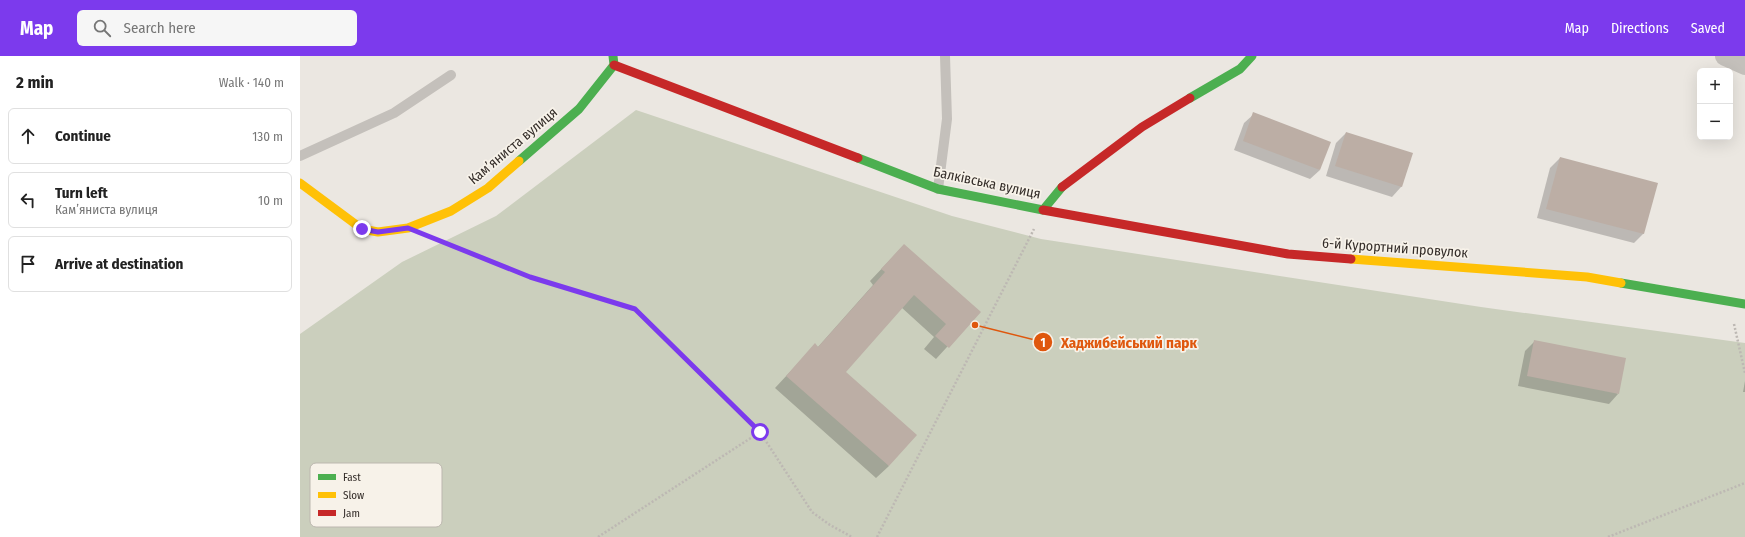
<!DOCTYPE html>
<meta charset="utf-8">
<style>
:root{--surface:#fff;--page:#f6f6f6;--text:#222;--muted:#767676;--line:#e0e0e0;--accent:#7c3aed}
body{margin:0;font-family:"Fira Sans Condensed",sans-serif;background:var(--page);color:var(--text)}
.controls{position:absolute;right:12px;top:12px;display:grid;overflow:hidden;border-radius:6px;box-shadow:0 4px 16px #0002}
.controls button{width:36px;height:36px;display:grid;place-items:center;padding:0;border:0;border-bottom:1px solid var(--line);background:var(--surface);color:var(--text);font:20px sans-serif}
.stop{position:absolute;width:12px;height:12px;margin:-9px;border:3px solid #7c3aed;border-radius:50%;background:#fff}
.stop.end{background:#7c3aed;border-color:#fff;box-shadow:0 1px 4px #0008}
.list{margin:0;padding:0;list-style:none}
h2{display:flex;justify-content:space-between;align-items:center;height:52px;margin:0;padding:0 16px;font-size:17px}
h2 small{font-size:13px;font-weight:400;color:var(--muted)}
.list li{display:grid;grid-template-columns:26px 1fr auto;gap:12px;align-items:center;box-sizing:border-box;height:56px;margin:0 8px 8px;padding:0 8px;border:1px solid var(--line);border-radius:6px}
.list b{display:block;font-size:15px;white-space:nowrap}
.list p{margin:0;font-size:13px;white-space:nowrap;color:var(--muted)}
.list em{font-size:13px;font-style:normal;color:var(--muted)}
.icon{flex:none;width:22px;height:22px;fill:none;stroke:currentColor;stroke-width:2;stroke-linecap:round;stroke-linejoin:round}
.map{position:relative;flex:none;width:1445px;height:481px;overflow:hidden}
header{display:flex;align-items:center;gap:24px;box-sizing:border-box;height:56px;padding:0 20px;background:var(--accent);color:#fff}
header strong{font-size:19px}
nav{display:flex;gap:22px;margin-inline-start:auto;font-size:14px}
.search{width:280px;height:36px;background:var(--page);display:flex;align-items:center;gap:10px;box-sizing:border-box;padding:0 14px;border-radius:6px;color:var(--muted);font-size:15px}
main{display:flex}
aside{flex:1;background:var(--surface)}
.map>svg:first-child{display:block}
</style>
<header>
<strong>Map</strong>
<div class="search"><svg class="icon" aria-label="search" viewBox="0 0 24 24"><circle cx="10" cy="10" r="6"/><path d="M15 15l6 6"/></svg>Search here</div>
<nav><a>Map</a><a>Directions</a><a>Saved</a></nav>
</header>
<main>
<aside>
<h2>2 min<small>Walk · 140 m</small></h2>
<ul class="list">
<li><svg class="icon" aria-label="ahead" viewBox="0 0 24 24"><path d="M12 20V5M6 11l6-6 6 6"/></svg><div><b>Continue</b></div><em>130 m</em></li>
<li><svg class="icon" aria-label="left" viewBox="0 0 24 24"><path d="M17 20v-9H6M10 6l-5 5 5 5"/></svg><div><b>Turn left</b><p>Камʼяниста вулиця</p></div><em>10 m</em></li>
<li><svg class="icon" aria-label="arrive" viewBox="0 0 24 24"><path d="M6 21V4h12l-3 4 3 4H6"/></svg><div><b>Arrive at destination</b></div></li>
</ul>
</aside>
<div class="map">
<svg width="1445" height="481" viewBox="0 0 1445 481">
<rect width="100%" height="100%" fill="#ebe7e1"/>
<path fill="#cbcfbd" d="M336 54 652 160 741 183 1181 251 1445 287V481H0V278L102 206 196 160Z"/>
<g fill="#0003">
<path d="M954 58 1020 114 1010 123 934 94 944 67Z"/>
<path d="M1046 77 1112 98 1101 131 1092 141 1026 120 1036 87Z"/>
<path d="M1260 102 1344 177 1334 187 1237 162 1250 112Z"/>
<path d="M604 189 679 256 636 303 624 293 634 281 601 251 545 316 589 410 576 422 475 332 515 289 518 291 573 229 570 225Z"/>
<path d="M1235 285 1318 338 1309 348 1218 330 1225 295Z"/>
<path d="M1445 325V336H1443Z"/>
</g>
<g fill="#bcaea5">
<path d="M953 56 1031 86 1020 114 943 85Z"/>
<path d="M1046 76 1113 97 1102 131 1035 110Z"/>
<path d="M1260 101 1358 127 1344 178 1246 153Z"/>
<path d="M604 188 681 256 649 292 635 280 646 268 614 239 546 316 617 379 589 410 486 320 515 287 518 291 585 216 581 213Z"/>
<path d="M1234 284 1326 302 1319 338 1227 320Z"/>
</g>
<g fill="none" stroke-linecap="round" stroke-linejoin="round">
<g stroke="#bdb8b3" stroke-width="2.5" stroke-dasharray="2 2" stroke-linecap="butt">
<path d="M138 184 230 221 335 253 460 376 512 456 530 469 552 481"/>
<path d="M1434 268 1445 317"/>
<path d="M298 481 460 376"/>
<path d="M577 481 734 173"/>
<path d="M1308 481 1445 427"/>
</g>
<g stroke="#c4c0bb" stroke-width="10">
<path d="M0 100 94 57 151 19"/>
<path d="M638 133 647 63 645 0"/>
</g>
<path stroke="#c4c0bb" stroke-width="20" d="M1425 0 1445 9"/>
<g stroke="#4caf50" stroke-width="9">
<path d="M890 42 940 13 952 0"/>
<path d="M558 102 638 133 743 154 762 131"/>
<path d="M219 105 279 53 314 9 313 0"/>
<path d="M1321 227 1445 248"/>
</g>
<g stroke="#ffc107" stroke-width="9">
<path d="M0 127 62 173 78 176 108 172 151 155 188 132 219 105"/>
<path d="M1051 203 1287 221 1321 227"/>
</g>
<g stroke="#c62828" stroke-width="9">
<path d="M314 9 558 102"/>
<path d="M762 131 842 71 890 42"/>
<path d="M743 154 988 198 1051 203"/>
</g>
</g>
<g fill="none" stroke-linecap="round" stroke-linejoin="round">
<path stroke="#7c3aed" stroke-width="5" d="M62 173 78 176 108 172 230 221 335 253 460 376"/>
</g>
<g text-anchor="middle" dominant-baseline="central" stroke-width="3.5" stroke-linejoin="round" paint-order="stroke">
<g font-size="14" fill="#342d29" stroke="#f7f2e9">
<text transform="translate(213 90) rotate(-40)">Камʼяниста вулиця</text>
<text transform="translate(687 127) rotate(12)">Балківська вулиця</text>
<text transform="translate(1095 192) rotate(4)">6-й Курортний провулок</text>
</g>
</g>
<rect x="10" y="407" width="132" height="64" rx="6" fill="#f7f2e9" stroke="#bcb7af" stroke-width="1"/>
<rect x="18" y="418" width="18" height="6" fill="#4caf50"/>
<rect x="18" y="436" width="18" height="6" fill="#ffc107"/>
<rect x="18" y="454" width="18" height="6" fill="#c62828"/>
<g font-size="11" fill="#342d29">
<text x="43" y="425">Fast</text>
<text x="43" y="443">Slow</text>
<text x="43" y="461">Jam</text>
</g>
<path fill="none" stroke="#df570d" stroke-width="1.5" d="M675 269L743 286"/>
<g fill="#df570d" stroke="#f7f2e9" stroke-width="1.5">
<circle cx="675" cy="269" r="4"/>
<circle cx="743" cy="286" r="10"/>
</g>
<g font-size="12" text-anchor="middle" font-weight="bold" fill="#fff">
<text x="743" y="291">1</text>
</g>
<g font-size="15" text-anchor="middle" font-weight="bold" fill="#df570d" stroke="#f7f2e9" stroke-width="3.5" stroke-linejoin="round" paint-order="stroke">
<text x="829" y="292">Хаджибейський парк</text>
</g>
</svg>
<div class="controls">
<button>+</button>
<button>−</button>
</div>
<div class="stop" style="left:460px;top:376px"></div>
<div class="stop end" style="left:62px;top:173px"></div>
</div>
</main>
